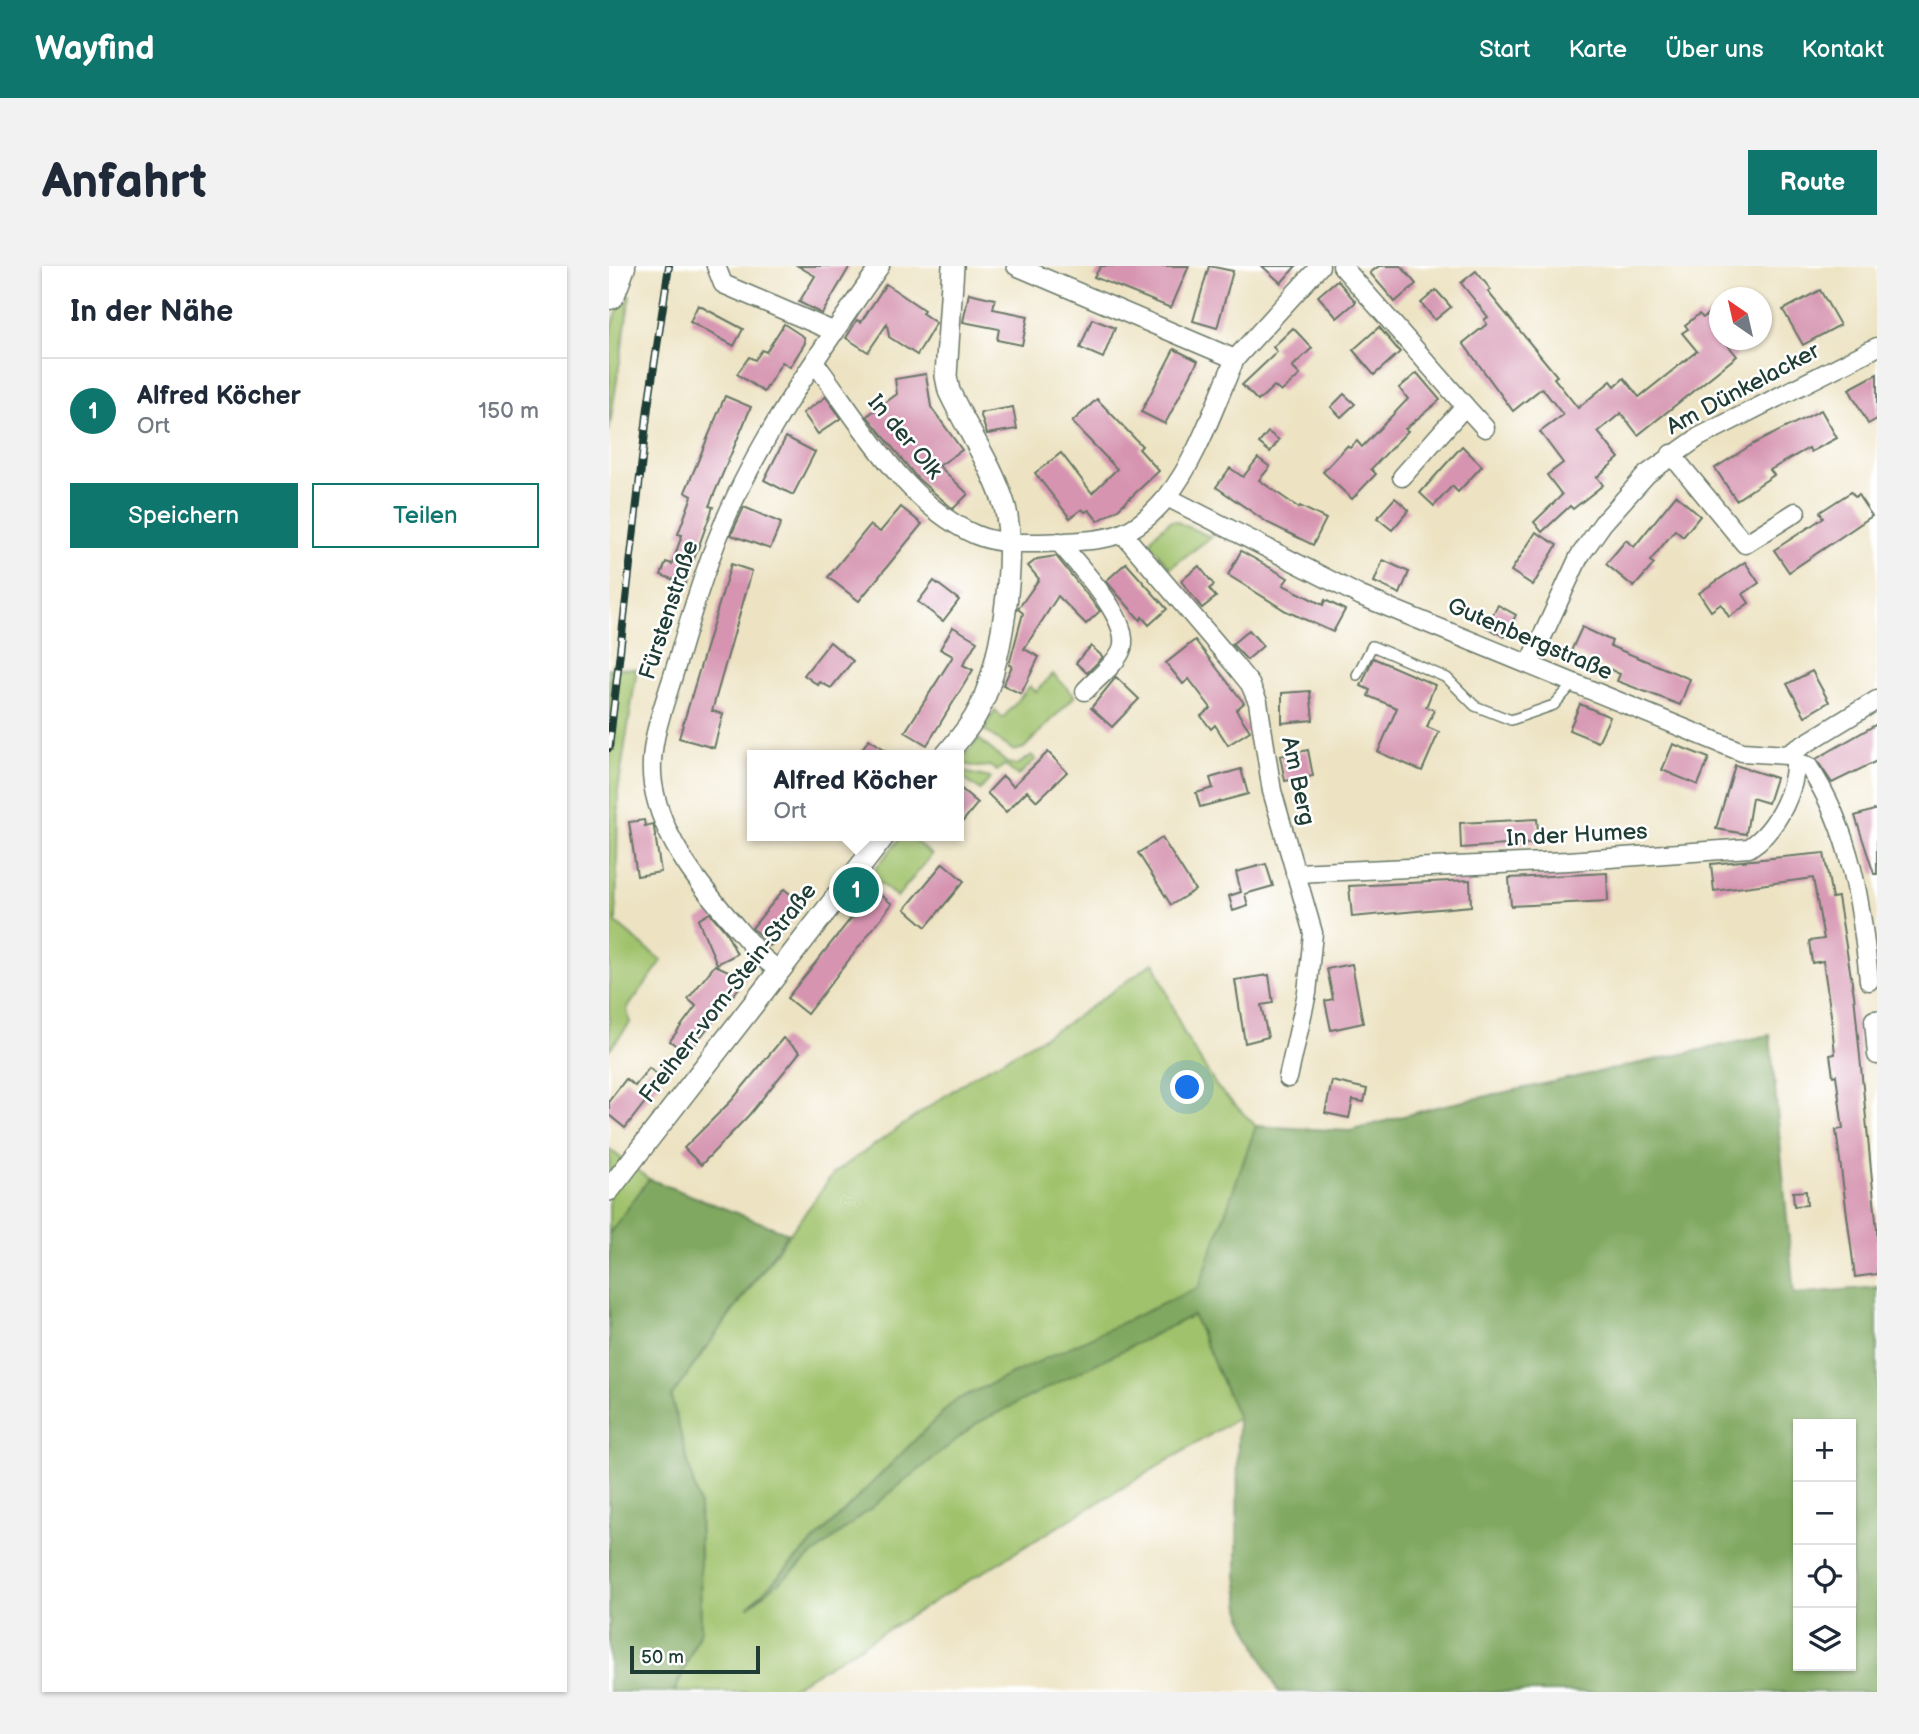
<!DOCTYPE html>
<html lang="de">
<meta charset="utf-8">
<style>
:root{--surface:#fff;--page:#f2f2f3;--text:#1f2937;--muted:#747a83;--line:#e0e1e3;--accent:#0f766e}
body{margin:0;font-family:"Balsamiq Sans",sans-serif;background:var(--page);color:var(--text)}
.controls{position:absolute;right:21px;bottom:21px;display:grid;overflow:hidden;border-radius:0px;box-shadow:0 2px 5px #0004}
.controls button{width:63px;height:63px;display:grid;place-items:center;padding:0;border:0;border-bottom:2px solid var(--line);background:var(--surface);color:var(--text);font:35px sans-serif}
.compass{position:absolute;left:1100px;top:21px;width:63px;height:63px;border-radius:50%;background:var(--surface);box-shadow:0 2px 5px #0004;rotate:326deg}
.scale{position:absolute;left:21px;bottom:18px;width:130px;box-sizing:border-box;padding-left:7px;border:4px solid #1f3d34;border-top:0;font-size:19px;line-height:24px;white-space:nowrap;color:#1f3d34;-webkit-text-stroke:5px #fff;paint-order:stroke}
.you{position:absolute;left:579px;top:822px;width:24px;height:24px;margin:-18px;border:5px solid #fff;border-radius:50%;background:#1a73e8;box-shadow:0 0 0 10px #1a73e833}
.badge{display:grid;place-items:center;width:46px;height:46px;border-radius:50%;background:var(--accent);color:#fff;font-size:23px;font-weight:700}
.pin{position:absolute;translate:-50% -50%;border:4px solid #fff;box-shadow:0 2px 7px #0006}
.popup{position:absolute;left:138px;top:484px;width:217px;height:91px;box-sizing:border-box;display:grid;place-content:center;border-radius:0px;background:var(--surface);filter:drop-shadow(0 2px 5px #0005);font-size:23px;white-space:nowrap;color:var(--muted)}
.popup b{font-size:26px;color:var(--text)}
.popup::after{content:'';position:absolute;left:50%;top:100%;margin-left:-14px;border:14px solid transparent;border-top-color:var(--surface)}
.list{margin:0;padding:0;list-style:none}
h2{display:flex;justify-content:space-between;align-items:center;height:91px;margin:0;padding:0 28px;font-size:30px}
h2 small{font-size:23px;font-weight:400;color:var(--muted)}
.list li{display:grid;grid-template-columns:46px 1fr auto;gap:21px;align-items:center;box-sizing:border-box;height:105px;padding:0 28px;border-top:2px solid var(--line)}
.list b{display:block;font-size:26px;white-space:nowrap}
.list p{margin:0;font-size:23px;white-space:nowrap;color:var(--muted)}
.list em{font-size:23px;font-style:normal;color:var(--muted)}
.actions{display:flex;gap:14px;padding:21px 28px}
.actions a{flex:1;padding:16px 0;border:2px solid var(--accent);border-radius:0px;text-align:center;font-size:24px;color:var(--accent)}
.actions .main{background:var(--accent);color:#fff}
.icon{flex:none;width:38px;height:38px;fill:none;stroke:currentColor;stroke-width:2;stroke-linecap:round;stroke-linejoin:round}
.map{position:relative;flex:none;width:1268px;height:1426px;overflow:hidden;border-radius:0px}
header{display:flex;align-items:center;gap:42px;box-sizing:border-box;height:98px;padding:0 35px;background:var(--accent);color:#fff}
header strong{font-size:33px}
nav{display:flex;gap:38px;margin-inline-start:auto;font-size:24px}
.intro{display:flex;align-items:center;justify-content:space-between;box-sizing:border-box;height:168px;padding:0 42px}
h1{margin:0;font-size:49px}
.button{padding:18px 32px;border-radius:0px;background:var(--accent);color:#fff;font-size:24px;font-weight:700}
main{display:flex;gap:42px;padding:0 42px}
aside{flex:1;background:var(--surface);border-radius:0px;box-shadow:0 2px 5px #0004}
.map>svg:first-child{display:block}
</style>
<header>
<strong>Wayfind</strong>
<nav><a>Start</a><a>Karte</a><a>Über uns</a><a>Kontakt</a></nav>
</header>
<div class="intro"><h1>Anfahrt</h1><a class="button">Route</a></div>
<main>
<aside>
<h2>In der Nähe<small></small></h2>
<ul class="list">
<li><span class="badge">1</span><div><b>Alfred Köcher</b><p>Ort</p></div><em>150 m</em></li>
</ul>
<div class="actions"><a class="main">Speichern</a><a>Teilen</a></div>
</aside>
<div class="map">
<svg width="1268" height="1426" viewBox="0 0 1268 1426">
<rect width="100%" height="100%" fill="#fff"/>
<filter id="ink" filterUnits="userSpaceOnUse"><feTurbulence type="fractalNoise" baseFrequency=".0143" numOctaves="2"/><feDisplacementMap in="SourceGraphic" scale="14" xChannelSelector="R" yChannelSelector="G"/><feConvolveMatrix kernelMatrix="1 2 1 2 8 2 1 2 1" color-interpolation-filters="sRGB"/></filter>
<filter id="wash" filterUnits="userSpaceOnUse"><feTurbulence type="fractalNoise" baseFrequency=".00686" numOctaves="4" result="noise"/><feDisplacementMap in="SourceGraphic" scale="28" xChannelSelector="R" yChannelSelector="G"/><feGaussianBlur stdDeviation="1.57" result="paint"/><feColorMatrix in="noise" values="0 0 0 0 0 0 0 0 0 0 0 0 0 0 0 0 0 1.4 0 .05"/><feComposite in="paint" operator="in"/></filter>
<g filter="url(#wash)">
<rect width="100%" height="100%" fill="#ede3c3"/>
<g fill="#a0c26c" stroke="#608050" stroke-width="2">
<path d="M14 28 21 30 0 165V70Z"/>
<path d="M561 255H566L602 271 561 302 542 278 543 271Z"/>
<path d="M0 402 28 403 9 524 7 657 53 695 18 743 21 757 0 784Z"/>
<path d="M444 408 466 430 415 482 405 485 375 464 386 444 394 452 421 420 427 426Z"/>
<path d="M370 473 398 497 408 499 423 489 427 493 409 510 395 499 388 505 381 500 368 501 350 497Z"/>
<path d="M350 505 382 512 371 524 350 510Z"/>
<path d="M293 570H300L323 589 288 631 261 609Z"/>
<path d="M247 627 256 635 240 655 231 647Z"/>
<path d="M545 696 575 768 608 821 647 860 591 1021 345 1136 146 1334 368 1157 584 1049 629 1152 175 1426H66L92 1363 90 1240 62 1131 225 907 363 811 457 758Z"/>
<path d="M0 883 40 913 0 968Z"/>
</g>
<g fill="#80a860" stroke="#50724a" stroke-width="2" fill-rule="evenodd">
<path d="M1161 769 1185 1028 1268 1021V1426H669L633 1350 628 1309 629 1152 584 1049 368 1157 139 1341 345 1135 590 1021 647 860 741 865 823 842ZM1189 1158H1242V1400H1189Z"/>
<path d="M40 913 179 967 62 1131 90 1240 92 1363 65 1426H0V968Z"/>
</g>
<g id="blocks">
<g fill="#d694b0">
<path d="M189 0H241L213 48 190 36 206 10Z"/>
<path d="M492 0H580L562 42 485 11Z"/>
<path d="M600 0 624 5 608 62 584 55Z"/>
<path d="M653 0H687L672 17Z"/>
<path d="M770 0H792L807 18 786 36 761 7Z"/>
<path d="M867 5 882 24 879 26 948 110 945 112 969 142 1002 115 1006 120 1015 112 1030 131 1088 85 1073 67 1079 63 1076 59 1090 48 1094 52 1102 45 1110 55V74H1115L1128 90 1029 169 1012 147 989 166 1010 192 988 211 994 219 964 243 961 240 933 266 925 256 953 229 938 209 954 197 931 166 954 149 933 122 904 145 854 77 878 58 875 54 879 51 852 17Z"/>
<path d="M728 14 747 36 728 52 709 30Z"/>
<path d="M277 18 315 44 313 47 327 57 308 89 280 71 278 58 259 86 237 72 248 54 252 56Z"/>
<path d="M827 24 842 41 826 54 812 37Z"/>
<path d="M1211 24 1231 59 1194 79 1174 44Z"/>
<path d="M360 27 386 33 384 43 419 50 413 79 388 74 390 63 354 56Z"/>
<path d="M89 39 134 63 125 80 81 56Z"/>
<path d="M483 53 506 62 494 92 471 82Z"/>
<path d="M175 58 195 71 196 77 181 101 173 96 155 126 128 108 140 91 146 94 153 84 157 86Z"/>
<path d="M770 61 791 86 765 109 744 84Z"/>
<path d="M684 62 703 82 683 101 691 109 672 126 665 120 649 135 633 119 668 86 664 81Z"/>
<path d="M565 83 589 95 556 158 532 146Z"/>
<path d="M808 107 831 134 796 163 799 165 762 203 767 208 743 233 714 206 738 180 741 182 748 175 753 181 799 133 790 122Z"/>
<path d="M317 108 322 141 353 184 330 200 359 228 344 243 308 212 258 150 288 128 286 113Z"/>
<path d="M1268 108V153L1259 158 1240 123Z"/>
<path d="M735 128 746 138 732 151 722 141Z"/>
<path d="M116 130 142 141 100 240 104 241 76 318 52 309 57 296 63 298 73 269 69 268 83 230 76 226Z"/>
<path d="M217 131 232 152 209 168 194 147Z"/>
<path d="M488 133 533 180 530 183 550 205 509 243 489 255 480 244 476 246 473 243 461 252 426 207 452 187 483 227 508 203 463 156Z"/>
<path d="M404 141 408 163 378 168 371 147Z"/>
<path d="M1212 144 1228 172 1202 186 1200 182 1161 204 1165 209 1127 234 1106 202 1144 178Z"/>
<path d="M659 166 670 174 661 186 650 177Z"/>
<path d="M177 171 206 186 184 229 155 214Z"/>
<path d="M853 180 873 200 849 226 843 220 825 240 811 227Z"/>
<path d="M649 192 661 201 650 214 690 242 691 240 717 253 704 279 659 257 607 221 621 202 634 211Z"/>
<path d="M1242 226 1246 231 1249 229 1263 250 1180 306 1165 284 1214 252 1211 246Z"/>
<path d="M1067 229 1091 250 1074 271 1066 264 1041 295 1045 298 1025 321 997 298 1017 274 1025 281Z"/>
<path d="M786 232 800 244 783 264 768 252Z"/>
<path d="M135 241 172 257 161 283 122 269Z"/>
<path d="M292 241 313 258 250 335 219 311 261 259 271 266Z"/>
<path d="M927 266 948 279 924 319 902 305Z"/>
<path d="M632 285 679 312 674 319 714 339 716 334 736 344 724 366 677 345 619 309Z"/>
<path d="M447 290 491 345 477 358 449 330 415 383 430 391 412 428 394 419 403 400 400 399 414 347 409 343 430 313 419 300 428 293Z"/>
<path d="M774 294 800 306 791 328 765 316Z"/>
<path d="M1136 296 1150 317 1134 328 1140 337 1120 351 1112 338 1102 345 1090 327Z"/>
<path d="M517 297 558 343 540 359 533 351 531 354 497 315Z"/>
<path d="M122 298 143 305 103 445 114 448 105 482 70 472Z"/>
<path d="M590 300 605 319 600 323 607 331 593 342 572 315Z"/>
<path d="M325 315 350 334 334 355 309 336Z"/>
<path d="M889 339 907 349 895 371 877 361Z"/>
<path d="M344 361 368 375 354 399 364 404 318 479 296 466 344 390 331 383Z"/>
<path d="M973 361 1003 375 1001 380 1081 413 1071 439 1008 415 1011 408 962 385Z"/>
<path d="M640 364 654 380 638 394 623 378Z"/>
<path d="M586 374 635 437 627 444 641 465 619 479 606 459 602 463 592 450 602 442 580 413 574 418 557 397Z"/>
<path d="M221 376 244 395 222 422 211 416 209 419 195 409Z"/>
<path d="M482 380 494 391 478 407 467 397Z"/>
<path d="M764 392 826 419 817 441 825 444 818 461 830 466 813 505 769 486 788 442 759 430 761 424 752 420Z"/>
<path d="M1203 405 1220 436 1196 450 1178 418Z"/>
<path d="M507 411 530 433 503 461 482 442Z"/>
<path d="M701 425 704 454 673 457V427Z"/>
<path d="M971 438 1001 451 989 476 960 464Z"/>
<path d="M1268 458V495L1223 517 1207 493Z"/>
<path d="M260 473 284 489H249Z"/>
<path d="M1064 478 1100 492 1089 519 1053 504Z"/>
<path d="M699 484 704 510 676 515 671 490Z"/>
<path d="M439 486 458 506 428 535 418 525 397 546 378 527 394 510 404 520Z"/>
<path d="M1126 499 1167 512 1159 537 1143 532 1137 568 1107 563Z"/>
<path d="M632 503 639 528 591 541 587 527 604 522 601 512Z"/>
<path d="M350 521 369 537 350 560Z"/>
<path d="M1268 543V608H1265L1246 550Z"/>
<path d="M928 553 930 577 852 582 851 557Z"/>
<path d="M35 554 36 560 44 558 45 562 52 606 28 610 20 556Z"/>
<path d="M553 572 586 624 562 639 529 587Z"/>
<path d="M1215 587 1223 632 1229 631 1245 729 1268 965V1008L1246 1011 1227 864 1234 863 1227 809 1224 810 1221 789 1226 788 1222 749 1214 695 1203 697 1200 675 1215 673 1204 612 1105 625 1102 598Z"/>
<path d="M334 597 355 615 317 661 296 643Z"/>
<path d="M657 598 664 620 636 628 639 640 624 645 620 630 632 626 627 606Z"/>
<path d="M998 607 999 635 902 640 900 612Z"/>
<path d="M861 614 862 640 743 651 740 620Z"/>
<path d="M175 623 195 639 161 680 143 662Z"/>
<path d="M268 626 283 638 198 748 178 732 259 631 262 633Z"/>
<path d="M101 647 117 666 128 688 108 698 89 654Z"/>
<path d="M743 698 754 757 722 764 716 735 724 733 718 703Z"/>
<path d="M106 699 137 713 78 788 61 775 87 740 79 733Z"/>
<path d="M660 709 664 737 652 739 659 771 636 777 626 714Z"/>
<path d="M174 772 191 786 140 849 92 899 75 882 123 834Z"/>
<path d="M40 802 54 813 16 862 0 849V835L17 813 26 820Z"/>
<path d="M723 815 758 823 755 836 744 834 740 852 716 847Z"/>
<path d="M1197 925 1198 939 1185 940 1184 926Z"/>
</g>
</g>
</g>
<g filter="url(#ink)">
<use href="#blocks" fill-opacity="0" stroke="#677766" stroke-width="2"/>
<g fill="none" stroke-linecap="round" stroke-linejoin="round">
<g stroke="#677766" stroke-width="12">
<path id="service" d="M748 409 763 380 838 412 866 440 902 454 945 439 964 418"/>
</g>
<g stroke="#677766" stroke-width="21">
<g id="minor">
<path d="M107 0 114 18 226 66"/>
<path d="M733 0 856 140 793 211"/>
<path d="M626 93 711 0"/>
<path d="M206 97C250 155 297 239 367 269 393 280 428 277 456 276 504 273 525 271 558 231 589 192 606 138 626 93L407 0"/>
<path d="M856 140 876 162"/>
<path d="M1062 188 1136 278 1187 246"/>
<path d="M558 231 752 330 1133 486 1178 489 1268 434"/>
<path d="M515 269 624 397 641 418 649 436 663 525 704 667 698 727 679 812"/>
<path d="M450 276C468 299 526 356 512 385 505 400 487 413 476 425"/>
<path d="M921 397 970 291 994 257 1038 208 1090 171 1268 81"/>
<path d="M1187 496 1199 500C1242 563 1253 640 1260 715"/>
<path d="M686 607 959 595 1140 582C1168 564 1191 519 1185 486"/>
<path d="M169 704 153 691C110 640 55 587 44 518 38 478 56 438 67 400 81 352 95 305 114 259 153 167 214 81 271 0"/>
<path d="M1268 754H1265L1268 789"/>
</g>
</g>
<g stroke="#677766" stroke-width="24">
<g id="tertiary">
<path d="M337 489C347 477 358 464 366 451 392 408 409 290 396 241 384 200 358 164 340 125L337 110 344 0"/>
<path d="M0 924 275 570"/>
</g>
</g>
<g stroke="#677766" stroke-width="35">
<path id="motorway" d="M0 27 10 0"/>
</g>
<use href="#service" stroke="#fff" stroke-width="9"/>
<use href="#minor" stroke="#fff" stroke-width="18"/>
<use href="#tertiary" stroke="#fff" stroke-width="21"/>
<use href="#motorway" stroke="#fff" stroke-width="32"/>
<g stroke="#1f3d34" stroke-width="8">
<path id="rail" d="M0 482 39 141 60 0"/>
</g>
<use href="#rail" stroke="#fff" stroke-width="5" stroke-dasharray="16" stroke-linecap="butt"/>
</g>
</g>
<g text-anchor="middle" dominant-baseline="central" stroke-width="5" stroke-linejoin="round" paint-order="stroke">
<g font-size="23" fill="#1f3d34" stroke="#fff">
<text transform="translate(1134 123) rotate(-28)">Am Dünkelacker</text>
<text transform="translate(296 171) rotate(50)">In der Olk</text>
<text transform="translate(60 344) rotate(-72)">Fürstenstraße</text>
<text transform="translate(921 373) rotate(23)">Gutenbergstraße</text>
<text transform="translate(689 515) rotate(78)">Am Berg</text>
<text transform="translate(968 569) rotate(-3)">In der Humes</text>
<text transform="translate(119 727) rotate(-52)">Freiherr-vom-Stein-Straße</text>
</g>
</g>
</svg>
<div class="controls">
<button>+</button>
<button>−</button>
<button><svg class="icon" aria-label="locate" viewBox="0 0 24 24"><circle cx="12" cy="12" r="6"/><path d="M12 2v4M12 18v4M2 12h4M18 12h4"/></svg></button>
<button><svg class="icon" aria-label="layers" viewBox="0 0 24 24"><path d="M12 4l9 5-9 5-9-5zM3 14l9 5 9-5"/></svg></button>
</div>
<svg class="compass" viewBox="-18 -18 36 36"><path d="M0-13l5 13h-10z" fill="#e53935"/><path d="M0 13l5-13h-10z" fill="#747a83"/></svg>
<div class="scale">50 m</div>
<div class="you"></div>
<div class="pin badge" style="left:247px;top:624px">1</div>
<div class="popup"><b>Alfred Köcher</b>Ort</div>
</div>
</main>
